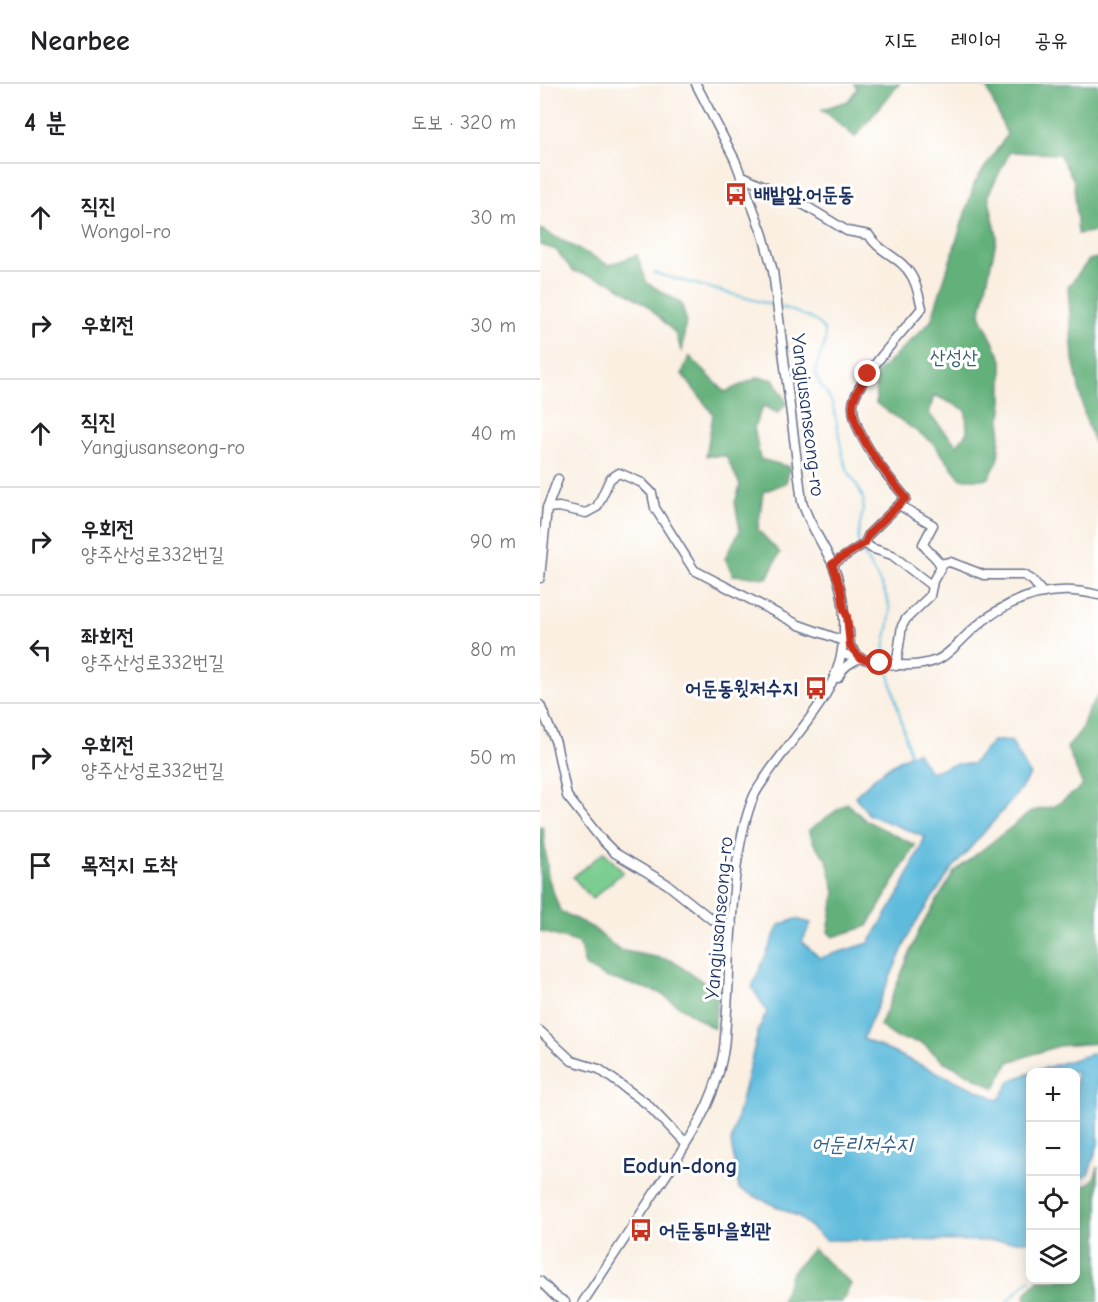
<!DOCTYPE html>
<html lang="ko">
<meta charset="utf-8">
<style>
:root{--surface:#fff;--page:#f2f2f2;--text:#202124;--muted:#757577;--line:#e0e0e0}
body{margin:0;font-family:"Comic Neue","Poor Story",sans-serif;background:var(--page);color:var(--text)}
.controls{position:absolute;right:18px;bottom:18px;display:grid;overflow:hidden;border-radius:12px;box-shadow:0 3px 15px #0003}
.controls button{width:54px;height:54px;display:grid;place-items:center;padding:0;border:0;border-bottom:2px solid var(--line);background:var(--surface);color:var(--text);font:30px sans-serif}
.stop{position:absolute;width:18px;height:18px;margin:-14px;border:4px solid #c8321e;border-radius:50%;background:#fff}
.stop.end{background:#c8321e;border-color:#fff;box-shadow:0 2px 6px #0008}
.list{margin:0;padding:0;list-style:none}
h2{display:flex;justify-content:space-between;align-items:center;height:78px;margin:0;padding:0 24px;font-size:26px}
h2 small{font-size:20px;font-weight:400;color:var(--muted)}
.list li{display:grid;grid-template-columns:39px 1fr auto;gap:18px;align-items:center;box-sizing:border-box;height:108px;padding:0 24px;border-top:2px solid var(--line)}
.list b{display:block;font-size:22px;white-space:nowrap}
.list p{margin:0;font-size:20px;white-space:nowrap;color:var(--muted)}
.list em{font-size:20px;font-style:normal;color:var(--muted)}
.icon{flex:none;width:33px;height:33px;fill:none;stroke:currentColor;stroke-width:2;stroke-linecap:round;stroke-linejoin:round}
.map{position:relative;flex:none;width:558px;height:1218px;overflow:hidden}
header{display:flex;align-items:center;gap:36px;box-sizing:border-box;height:84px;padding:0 30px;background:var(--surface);border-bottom:2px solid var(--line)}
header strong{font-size:28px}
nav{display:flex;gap:33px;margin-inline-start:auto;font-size:21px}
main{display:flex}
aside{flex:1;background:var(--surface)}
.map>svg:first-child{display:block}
</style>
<header>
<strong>Nearbee</strong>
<nav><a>지도</a><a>레이어</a><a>공유</a></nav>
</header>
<main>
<aside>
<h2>4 분<small>도보 · 320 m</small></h2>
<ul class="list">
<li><svg class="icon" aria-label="ahead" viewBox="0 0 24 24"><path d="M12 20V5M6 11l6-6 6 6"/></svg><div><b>직진</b><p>Wongol-ro</p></div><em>30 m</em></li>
<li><svg class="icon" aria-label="right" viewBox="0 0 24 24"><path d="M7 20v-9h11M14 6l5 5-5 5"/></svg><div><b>우회전</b></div><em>30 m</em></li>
<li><svg class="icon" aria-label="ahead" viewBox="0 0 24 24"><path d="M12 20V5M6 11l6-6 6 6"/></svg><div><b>직진</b><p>Yangjusanseong-ro</p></div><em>40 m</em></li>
<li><svg class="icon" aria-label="right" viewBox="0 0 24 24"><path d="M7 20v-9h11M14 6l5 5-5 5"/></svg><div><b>우회전</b><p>양주산성로332번길</p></div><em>90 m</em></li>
<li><svg class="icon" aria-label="left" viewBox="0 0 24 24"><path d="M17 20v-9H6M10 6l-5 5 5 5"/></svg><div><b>좌회전</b><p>양주산성로332번길</p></div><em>80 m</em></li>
<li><svg class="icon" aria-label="right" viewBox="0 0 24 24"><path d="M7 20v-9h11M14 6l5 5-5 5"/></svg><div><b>우회전</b><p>양주산성로332번길</p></div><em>50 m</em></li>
<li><svg class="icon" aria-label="arrive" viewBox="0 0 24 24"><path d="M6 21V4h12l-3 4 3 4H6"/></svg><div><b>목적지 도착</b></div></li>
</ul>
</aside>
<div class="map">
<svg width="558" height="1218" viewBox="0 0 558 1218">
<rect width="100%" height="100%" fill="#fff"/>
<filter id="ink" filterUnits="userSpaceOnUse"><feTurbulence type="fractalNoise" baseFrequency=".0167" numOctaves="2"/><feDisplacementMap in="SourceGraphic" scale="12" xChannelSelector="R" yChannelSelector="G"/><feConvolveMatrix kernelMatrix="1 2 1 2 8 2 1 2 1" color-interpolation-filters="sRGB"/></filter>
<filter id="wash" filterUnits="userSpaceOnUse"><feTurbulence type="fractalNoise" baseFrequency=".008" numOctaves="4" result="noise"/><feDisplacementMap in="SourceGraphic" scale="24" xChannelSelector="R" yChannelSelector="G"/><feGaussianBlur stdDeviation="1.35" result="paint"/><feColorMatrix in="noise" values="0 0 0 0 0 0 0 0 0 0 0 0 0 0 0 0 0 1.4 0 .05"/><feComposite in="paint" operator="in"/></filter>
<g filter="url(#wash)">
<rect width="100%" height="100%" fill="#faefe1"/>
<path fill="#7bce90" stroke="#4b7e77" stroke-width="1.5" d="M64 768 83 788 52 815 33 793Z"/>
<g fill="#64b17a" stroke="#40706c" stroke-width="1.5" fill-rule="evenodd">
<path d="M314 0H359L315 53 282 25 308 17 317 5Z"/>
<path d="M438 0H558V147L538 150 534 97 519 70 470 68 448 111 457 152 440 231 462 276V323L458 377 448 395H421L392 358 336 319 335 291 391 237 435 98 467 51 447 4ZM394 311 426 326 427 348 417 361 389 330Z"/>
<path d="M0 145 69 181 97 171 107 199 141 219 146 235 142 269 136 250 107 221 71 198 33 187 16 166 0 161Z"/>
<path d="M558 174V369L545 333 533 275 528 203 549 176Z"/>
<path d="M149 272 185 308 219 293 234 296 247 319 238 329 223 322 214 343 220 375 250 383 246 399 223 408 218 446 240 469 227 494 193 491 185 474 200 446 195 419 200 401 186 372H166L173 330 142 290Z"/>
<path d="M558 612V959L518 962 469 978 455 1004 403 977 382 959 357 954 340 942 380 844 415 787 492 727 515 722 543 702 527 664 541 646 548 626Z"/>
<path d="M307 719 325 736 375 761 328 842 293 853 288 848 295 808 287 776 274 760 269 746Z"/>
<path d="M0 742 3 744 8 793 20 827 53 844 79 866 131 876 178 908 174 945 118 908 65 893 45 882 39 859 0 847Z"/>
<path d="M558 1083V1218H486L485 1210 498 1196H536V1109L554 1095Z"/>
<path d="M273 1165 311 1200 302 1218H241L252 1188Z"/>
</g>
<g fill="#5ebbdc" stroke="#3c759d" stroke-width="1.5">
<path d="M453 657H471L490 691 474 714 411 786 372 844 323 955 459 1016 471 996 490 989V1157L285 1156 259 1133 199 1105 191 1058 219 944 227 928 212 903 239 841 256 835 271 839 262 858 280 874 329 859 359 810 385 753 329 731 315 712C334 694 352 677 377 668L390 688 416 680H432Z"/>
<path d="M558 968V1060L549 1089 536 1100V988H492Z"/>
</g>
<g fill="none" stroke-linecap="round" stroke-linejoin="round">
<g stroke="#5ebbdc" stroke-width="2">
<path d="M114 189 236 222"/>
<path d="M241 223C251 226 277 235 282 243 293 257 273 276 276 292 279 302 289 310 292 319 299 340 299 364 306 382 310 394 320 402 323 415 326 429 315 447 319 460"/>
<path d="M321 465C330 484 350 508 350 530 350 546 341 560 346 577"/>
<path d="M347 583 370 670"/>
<path d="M467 1218 490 1195"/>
</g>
</g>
</g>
<g filter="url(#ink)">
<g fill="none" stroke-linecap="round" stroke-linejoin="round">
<g stroke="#69728c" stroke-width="11">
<g id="minor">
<path d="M201 91 266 122 307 147 329 151C338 168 361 173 371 191 377 200 379 213 382 224 367 243 312 301 313 322 313 351 347 392 366 414L329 450 325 459 293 480"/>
<path d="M7 424 18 395"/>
<path d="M325 459 331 464 352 471 392 502"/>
<path d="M400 480 410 478 444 491H484L492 496 503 509"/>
<path d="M0 494 7 424 19 423 46 429 57 423 70 395 79 389 102 399 112 409 115 424 154 486 259 541 304 557"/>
<path d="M302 570C333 577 366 588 397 576 409 571 422 555 432 546 468 514 510 499 558 511"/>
<path d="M356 582 362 542 366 535 390 512 393 497 401 483C398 473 388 469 383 460L393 441 359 421"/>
<path d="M298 594C302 583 310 579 320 574L310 562 309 547"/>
<path d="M0 621 16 659 27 712 61 755 75 769 127 800 171 835 192 841"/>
<path d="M0 947 32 977 59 985 107 1020 145 1060"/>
<path d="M0 1197 15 1212 25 1218"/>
<path d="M43 1218C67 1182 91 1145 115 1108 142 1067 173 1024 182 975 185 963 185 951 186 939 192 870 188 777 213 714 216 706 222 699 227 691 255 649 298 612 303 559 306 533 303 504 292 479 282 458 269 440 262 418L233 187 223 151 195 76 156 0"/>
</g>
</g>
<use href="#minor" stroke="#fff" stroke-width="8"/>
</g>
</g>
<g fill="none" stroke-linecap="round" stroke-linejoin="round" filter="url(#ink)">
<path stroke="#c8321e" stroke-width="8" d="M328 290C323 299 314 309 313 320 310 347 349 394 366 414L329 450 325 459 292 480 301 505 304 526 307 532 310 562 320 574 340 579"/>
</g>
<defs>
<g id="bus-bare" transform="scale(1.8)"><path d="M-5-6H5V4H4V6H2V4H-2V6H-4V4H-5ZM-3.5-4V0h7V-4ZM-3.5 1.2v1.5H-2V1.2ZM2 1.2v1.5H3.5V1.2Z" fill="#c8321e" stroke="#fff" stroke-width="2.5" paint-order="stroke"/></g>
</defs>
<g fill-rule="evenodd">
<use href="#bus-bare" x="196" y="110"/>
<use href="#bus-bare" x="276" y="604"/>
<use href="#bus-bare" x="101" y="1146"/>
</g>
<g text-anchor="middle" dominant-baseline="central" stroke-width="6" stroke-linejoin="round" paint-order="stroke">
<g font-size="20" font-weight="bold" fill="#1b2f5e" stroke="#fff" text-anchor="start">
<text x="214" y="110">배밭앞.어둔동</text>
<text x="258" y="604" text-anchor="end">어둔동윗저수지</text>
<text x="119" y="1146">어둔동마을회관</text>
</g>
<g font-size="20" fill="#385f6d" stroke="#fff">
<text x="414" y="273">산성산</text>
</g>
<g font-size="20" fill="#1b2f5e" stroke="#fff">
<text transform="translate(268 331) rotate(83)">Yangjusanseong-ro</text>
<text transform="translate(179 834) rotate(-85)">Yangjusanseong-ro</text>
</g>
<g font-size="21" font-style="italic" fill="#32608a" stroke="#fff">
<text x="322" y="1060">어둔리저수지</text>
</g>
<g font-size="22" font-weight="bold" fill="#1b2f5e" stroke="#fff">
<text x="140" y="1082">Eodun-dong</text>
</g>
</g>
</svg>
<div class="controls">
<button>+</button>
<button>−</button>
<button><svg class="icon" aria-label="locate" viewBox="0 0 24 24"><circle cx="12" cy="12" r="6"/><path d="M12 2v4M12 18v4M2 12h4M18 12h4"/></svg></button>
<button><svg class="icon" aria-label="layers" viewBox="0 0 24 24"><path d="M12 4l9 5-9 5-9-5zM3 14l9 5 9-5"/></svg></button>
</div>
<div class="stop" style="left:340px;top:579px"></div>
<div class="stop end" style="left:328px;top:290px"></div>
</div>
</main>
